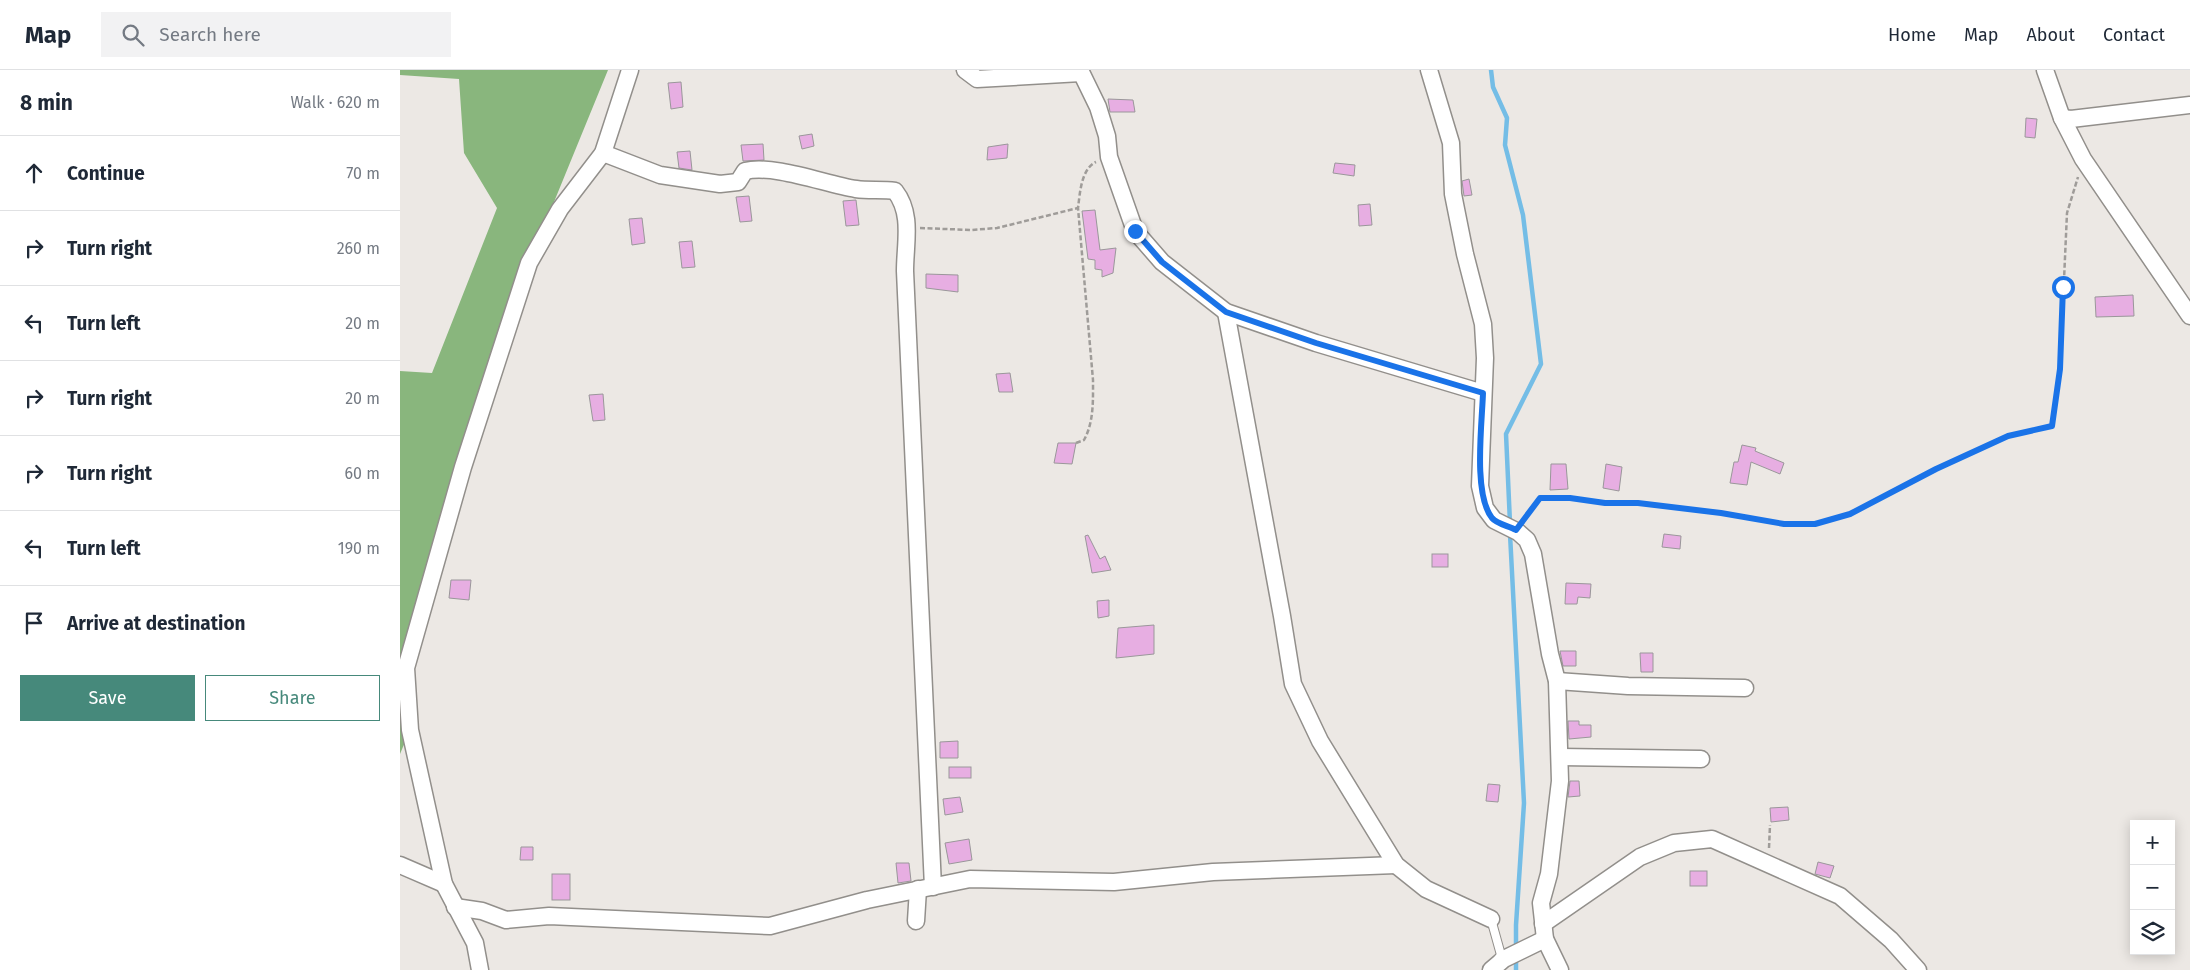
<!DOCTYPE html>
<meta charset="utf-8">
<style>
:root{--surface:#fff;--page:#f2f2f3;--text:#1f2937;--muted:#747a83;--line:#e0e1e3;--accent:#46897b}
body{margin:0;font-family:"Fira Sans",sans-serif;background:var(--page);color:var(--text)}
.controls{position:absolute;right:15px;bottom:15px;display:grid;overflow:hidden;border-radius:0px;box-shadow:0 2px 12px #0003}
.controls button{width:45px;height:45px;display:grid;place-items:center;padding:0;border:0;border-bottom:1px solid var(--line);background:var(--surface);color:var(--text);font:25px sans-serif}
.stop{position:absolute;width:15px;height:15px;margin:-11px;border:4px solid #1a73e8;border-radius:50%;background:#fff}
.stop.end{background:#1a73e8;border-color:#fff;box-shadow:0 1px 5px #0008}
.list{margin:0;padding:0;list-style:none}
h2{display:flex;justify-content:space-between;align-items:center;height:65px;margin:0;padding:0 20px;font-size:21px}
h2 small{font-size:16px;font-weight:400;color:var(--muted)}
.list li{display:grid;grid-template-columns:32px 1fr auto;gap:15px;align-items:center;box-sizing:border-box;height:75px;padding:0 20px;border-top:1px solid var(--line)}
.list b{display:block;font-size:19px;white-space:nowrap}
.list em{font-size:16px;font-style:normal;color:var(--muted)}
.actions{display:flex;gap:10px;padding:15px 20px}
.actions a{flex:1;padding:11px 0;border:1px solid var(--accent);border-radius:0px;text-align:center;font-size:18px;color:var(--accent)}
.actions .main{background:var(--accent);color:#fff}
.icon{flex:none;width:28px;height:28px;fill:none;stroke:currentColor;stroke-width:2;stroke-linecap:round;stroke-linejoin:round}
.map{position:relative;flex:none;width:1790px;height:900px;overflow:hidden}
header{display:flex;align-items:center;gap:30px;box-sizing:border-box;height:70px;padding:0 25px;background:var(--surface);border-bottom:1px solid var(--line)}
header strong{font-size:24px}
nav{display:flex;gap:28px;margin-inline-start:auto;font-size:18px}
.search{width:350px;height:45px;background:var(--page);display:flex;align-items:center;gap:12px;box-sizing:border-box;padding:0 18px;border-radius:0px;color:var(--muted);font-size:19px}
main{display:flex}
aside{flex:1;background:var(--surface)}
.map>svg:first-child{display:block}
</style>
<header>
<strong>Map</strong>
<div class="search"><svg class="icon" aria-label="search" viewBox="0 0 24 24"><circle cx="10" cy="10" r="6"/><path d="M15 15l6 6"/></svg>Search here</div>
<nav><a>Home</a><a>Map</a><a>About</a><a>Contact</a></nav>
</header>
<main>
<aside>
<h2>8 min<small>Walk · 620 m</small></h2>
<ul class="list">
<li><svg class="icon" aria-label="ahead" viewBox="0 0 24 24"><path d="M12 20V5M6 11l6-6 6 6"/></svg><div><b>Continue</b></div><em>70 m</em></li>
<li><svg class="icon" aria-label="right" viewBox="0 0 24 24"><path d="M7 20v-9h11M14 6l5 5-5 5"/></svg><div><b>Turn right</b></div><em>260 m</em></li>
<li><svg class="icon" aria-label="left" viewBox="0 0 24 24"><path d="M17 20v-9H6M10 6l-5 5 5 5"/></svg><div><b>Turn left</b></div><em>20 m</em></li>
<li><svg class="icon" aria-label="right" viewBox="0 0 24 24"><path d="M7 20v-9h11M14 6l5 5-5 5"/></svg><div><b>Turn right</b></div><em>20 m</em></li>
<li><svg class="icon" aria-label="right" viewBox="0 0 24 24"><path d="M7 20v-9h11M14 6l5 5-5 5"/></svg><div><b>Turn right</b></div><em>60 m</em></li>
<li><svg class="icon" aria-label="left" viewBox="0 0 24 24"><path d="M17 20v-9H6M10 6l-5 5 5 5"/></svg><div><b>Turn left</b></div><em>190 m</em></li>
<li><svg class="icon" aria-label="arrive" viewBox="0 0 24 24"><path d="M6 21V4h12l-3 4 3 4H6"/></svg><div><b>Arrive at destination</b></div></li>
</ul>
<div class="actions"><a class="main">Save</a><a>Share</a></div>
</aside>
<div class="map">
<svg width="1790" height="900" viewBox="0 0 1790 900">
<rect width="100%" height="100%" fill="#ece8e4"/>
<path fill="#89b67d" d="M0 0H208L129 193 6 598 10 660 0 684V301L32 303 97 138 64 83 59 9 0 5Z"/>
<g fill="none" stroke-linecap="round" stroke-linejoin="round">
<g stroke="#74bde6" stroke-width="4.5">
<path d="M1091 0 1093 17 1107 48 1105 75 1123 145 1141 294 1106 364 1110 453"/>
<path d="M1110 464 1124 733 1116 855V880"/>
<path d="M1116 888V900"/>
</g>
</g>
<g fill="#e7aee2" stroke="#9a979a">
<path d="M281 12 283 37 271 39 268 13Z"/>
<path d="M708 29 733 30 735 42H710Z"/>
<path d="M1626 48 1637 49 1635 68 1625 67Z"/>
<path d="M412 64 414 76 402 79 399 66Z"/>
<path d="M363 74 364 90 343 91 341 75Z"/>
<path d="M608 74 607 88 587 90 588 77Z"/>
<path d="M290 81 292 100 279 98 277 82Z"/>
<path d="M935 93 955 95 954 106 933 103Z"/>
<path d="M1069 109 1072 125 1064 126 1062 111Z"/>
<path d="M349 126 352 151 340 152 336 127Z"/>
<path d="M456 130 459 155 446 156 443 131Z"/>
<path d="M970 134 972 155 959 156 958 135Z"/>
<path d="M695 140 700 180 716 178 713 203 702 207V200L695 199V190L688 189 682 141Z"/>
<path d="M242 148 245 173 232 175 229 149Z"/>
<path d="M292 171 295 197 282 198 279 172Z"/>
<path d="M526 204 558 205V222L526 218Z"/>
<path d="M1733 225 1734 246 1696 247 1695 227Z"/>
<path d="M610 303 613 322H599L596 304Z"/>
<path d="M203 324 205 350 193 351 189 325Z"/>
<path d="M658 373H676L672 394 654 393Z"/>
<path d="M1342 375 1356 378 1355 381 1384 393 1380 404 1351 392 1347 415 1330 413 1334 392H1338Z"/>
<path d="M1151 394H1166L1168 419 1150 420Z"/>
<path d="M1206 394 1222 397 1219 421 1203 418Z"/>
<path d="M1264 464 1281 466 1280 479 1262 477Z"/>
<path d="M688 465 700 489 705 486 711 500 692 503 685 466Z"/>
<rect x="1032" y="484" width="16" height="13"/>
<path d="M51 510H71L69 530 49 528Z"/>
<path d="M1166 513 1191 514 1190 528 1178 527 1177 534H1165Z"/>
<path d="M709 530V546L698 548 697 531Z"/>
<path d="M754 555V584L716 588 718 558Z"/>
<path d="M1160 581H1176V596H1163Z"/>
<path d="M1240 583H1253V602H1241Z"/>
<path d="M1168 651H1179V655H1191V667L1169 669Z"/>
<path d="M558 671V688H540V672Z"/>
<rect x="549" y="697" width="22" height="11"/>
<path d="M1170 711H1179L1180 726 1168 727Z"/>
<path d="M1088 714 1100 715 1098 732 1086 731Z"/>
<path d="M560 727 563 742 545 745 543 729Z"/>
<path d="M1388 737 1389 750 1371 752 1370 738Z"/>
<path d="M569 769 572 790 549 794 545 773Z"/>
<path d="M121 777H133V790H120Z"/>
<path d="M1418 792 1434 796 1430 808 1415 804Z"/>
<path d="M496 793H509L511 811 498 813Z"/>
<rect x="1290" y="801" width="17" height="15"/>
<rect x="152" y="804" width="18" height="26"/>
</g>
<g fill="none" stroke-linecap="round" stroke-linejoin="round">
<g stroke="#928f8b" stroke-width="10">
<path id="service" d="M1091 849 1101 885 1098 889"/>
</g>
<g stroke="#928f8b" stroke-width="19">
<g id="minor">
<path d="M565 0 577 9 681 3"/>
<path d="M680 0 698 37 707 66 709 87 735 161 762 192 826 242 916 273 1083 323"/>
<path d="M1029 0 1051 73 1053 124 1065 184 1083 254 1085 288 1080 416 1085 438 1094 450 1118 462 1127 470 1133 484 1150 584 1157 611 1160 711 1149 804 1141 833 1145 869 1160 900"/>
<path d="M1645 0 1662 48 1683 89 1790 246"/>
<path d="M1662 48 1671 49 1790 35"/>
<path d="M203 83 260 105 320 114 338 112 345 101C374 94 425 114 456 119 469 121 482 119 495 121 513 144 505 173 505 201L533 817"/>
<path d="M826 242 882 546 893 614 920 671 996 795 1026 819 1091 849"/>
<path d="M1157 611 1228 616 1345 618"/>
<path d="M1160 687 1301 689"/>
<path d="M0 795 44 814"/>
<path d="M55 837 82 841 106 850 149 846 370 856 467 830 570 809 714 812 813 802 996 795"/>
<path d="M516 851 518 819"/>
<path d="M1143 854 1240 787 1274 773 1312 769 1440 826 1491 870 1518 900"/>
<path d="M80 900 75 873 44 814 10 660 6 598 63 397 129 193 160 139 203 83 230 0"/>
<path d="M1091 900 1104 889 1145 869"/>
</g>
</g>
<g stroke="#9f9c99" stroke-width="2.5" stroke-dasharray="5 2.5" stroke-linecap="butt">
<path d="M520 158 571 160 597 158 678 138"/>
<path d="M676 373 684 370C694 352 693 330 693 310L678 138C680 123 681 99 696 92"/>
<path d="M1124 449 1140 428H1170L1205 433H1238L1321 443 1384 454H1415L1450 444 1536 399 1608 366 1652 356 1660 299 1667 143 1678 107"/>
<path d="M1369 778 1370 755"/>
</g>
<use href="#service" stroke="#fff" stroke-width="8"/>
<use href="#minor" stroke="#fff" stroke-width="16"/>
</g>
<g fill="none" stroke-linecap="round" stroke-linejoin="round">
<path stroke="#1a73e8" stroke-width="6" d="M735 161 762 192 826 242 916 273 1083 323C1082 354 1073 424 1092 448 1097 454 1109 456 1116 460L1140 428H1170L1205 433H1238L1321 443 1384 454H1415L1450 444 1536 399 1608 366 1652 356 1660 299 1663 217"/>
</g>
</svg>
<div class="controls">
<button>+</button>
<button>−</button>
<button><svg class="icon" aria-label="layers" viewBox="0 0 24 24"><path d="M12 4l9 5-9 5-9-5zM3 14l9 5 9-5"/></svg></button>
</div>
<div class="stop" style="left:1663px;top:217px"></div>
<div class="stop end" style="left:735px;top:161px"></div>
</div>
</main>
